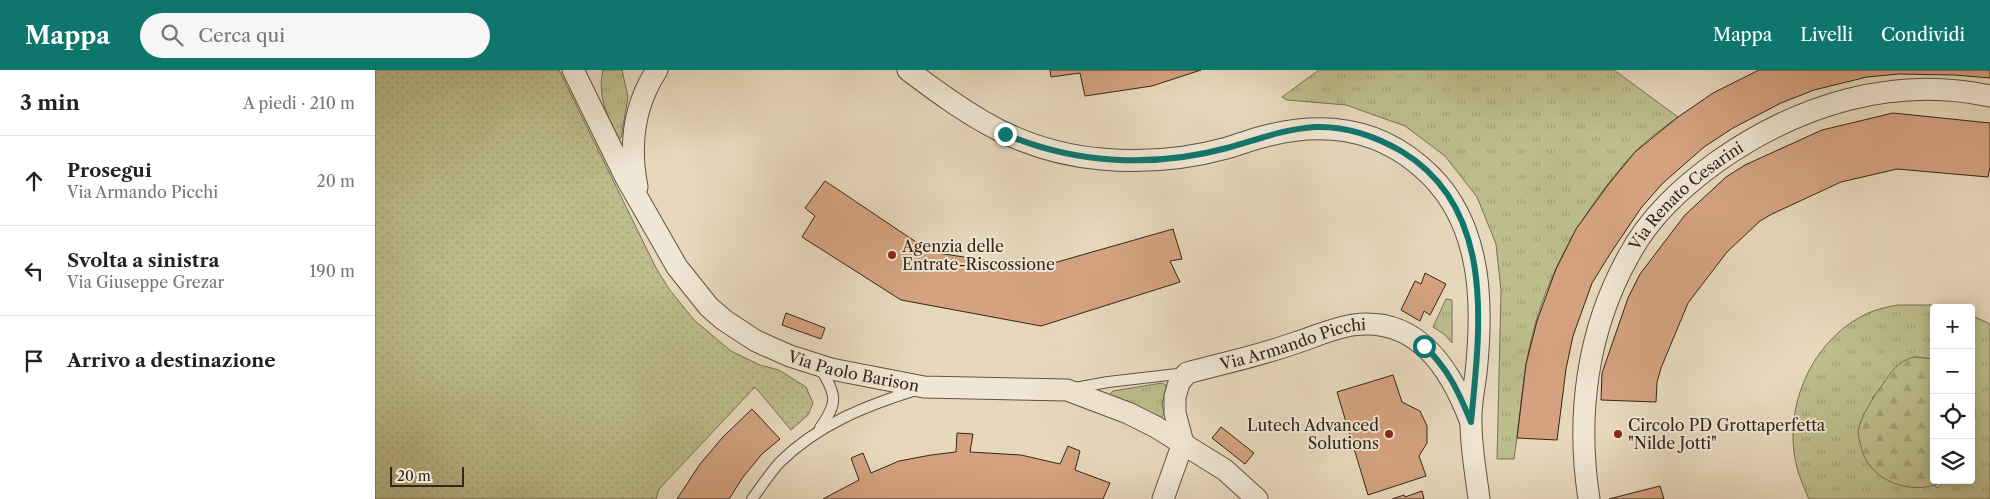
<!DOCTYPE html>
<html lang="it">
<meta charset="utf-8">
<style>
:root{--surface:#fff;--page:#f6f6f6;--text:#222;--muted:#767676;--line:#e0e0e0;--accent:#0f766e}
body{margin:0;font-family:"Libre Caslon Text",serif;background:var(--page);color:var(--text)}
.controls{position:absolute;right:15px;bottom:15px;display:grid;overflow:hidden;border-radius:5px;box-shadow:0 2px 12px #0003}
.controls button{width:45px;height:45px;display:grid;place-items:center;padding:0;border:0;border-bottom:1px solid var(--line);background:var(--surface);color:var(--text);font:25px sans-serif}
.scale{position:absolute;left:15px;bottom:12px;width:74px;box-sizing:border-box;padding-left:5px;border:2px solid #342619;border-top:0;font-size:14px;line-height:18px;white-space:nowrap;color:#342619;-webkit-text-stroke:4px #efe6d3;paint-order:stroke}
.stop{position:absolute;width:15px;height:15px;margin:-11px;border:4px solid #0f766e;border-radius:50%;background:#fff}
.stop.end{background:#0f766e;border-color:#fff;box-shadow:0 1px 5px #0008}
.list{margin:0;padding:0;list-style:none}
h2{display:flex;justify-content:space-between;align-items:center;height:65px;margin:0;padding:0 20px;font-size:21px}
h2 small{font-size:16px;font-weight:400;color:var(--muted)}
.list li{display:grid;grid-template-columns:32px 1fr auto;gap:15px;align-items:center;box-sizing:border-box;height:90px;padding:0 20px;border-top:1px solid var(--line)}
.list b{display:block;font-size:19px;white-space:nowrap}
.list p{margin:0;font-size:16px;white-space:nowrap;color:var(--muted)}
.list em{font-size:16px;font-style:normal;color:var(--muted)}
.icon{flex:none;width:28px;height:28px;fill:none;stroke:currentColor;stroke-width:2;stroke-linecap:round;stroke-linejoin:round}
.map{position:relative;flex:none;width:1615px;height:429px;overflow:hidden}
header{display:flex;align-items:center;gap:30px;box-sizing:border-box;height:70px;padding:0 25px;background:var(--accent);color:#fff}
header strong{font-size:24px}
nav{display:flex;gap:28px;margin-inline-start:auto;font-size:18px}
.search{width:350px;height:45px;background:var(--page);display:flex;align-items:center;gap:12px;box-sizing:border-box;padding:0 18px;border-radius:28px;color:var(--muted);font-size:19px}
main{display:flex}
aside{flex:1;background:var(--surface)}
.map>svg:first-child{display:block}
</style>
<header>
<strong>Mappa</strong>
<div class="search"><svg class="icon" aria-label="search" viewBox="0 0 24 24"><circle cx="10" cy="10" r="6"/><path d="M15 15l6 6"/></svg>Cerca qui</div>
<nav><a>Mappa</a><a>Livelli</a><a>Condividi</a></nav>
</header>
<main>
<aside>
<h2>3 min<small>A piedi · 210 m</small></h2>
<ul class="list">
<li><svg class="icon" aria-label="ahead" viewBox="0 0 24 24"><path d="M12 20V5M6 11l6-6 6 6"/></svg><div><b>Prosegui</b><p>Via Armando Picchi</p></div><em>20 m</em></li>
<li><svg class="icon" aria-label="left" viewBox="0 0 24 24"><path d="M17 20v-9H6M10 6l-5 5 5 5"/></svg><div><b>Svolta a sinistra</b><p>Via Giuseppe Grezar</p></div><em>190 m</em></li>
<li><svg class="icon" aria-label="arrive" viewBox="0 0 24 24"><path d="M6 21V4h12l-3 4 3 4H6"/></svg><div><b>Arrivo a destinazione</b></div></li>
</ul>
</aside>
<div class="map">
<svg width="1615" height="429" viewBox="0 0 1615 429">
<defs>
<pattern id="grass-tufts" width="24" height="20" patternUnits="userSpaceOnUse" patternTransform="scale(1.25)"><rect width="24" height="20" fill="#bcbc8c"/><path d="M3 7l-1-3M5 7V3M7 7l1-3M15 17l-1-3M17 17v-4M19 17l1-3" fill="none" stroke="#a2a178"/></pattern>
<pattern id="forest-firs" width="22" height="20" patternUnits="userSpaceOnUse" patternTransform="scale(1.25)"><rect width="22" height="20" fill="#bcbc8c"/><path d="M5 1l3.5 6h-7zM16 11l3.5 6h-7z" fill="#a2a178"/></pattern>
<pattern id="park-dots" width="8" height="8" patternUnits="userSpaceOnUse" patternTransform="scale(1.25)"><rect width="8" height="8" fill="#bcbc8c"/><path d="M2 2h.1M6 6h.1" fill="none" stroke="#a2a178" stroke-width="1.8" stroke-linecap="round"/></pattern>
</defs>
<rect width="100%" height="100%" fill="#e7d8bc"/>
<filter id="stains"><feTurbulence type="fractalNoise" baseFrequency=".004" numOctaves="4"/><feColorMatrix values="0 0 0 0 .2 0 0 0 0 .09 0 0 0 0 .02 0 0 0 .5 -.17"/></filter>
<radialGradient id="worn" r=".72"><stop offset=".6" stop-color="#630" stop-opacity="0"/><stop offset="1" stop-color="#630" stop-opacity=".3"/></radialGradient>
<g fill="url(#grass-tufts)" stroke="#787152">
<path d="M228 0H247L253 27 246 68H244C232 46 222 26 228 0Z"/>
<path d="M944 0H1239L1303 47C1288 58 1271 70 1259 83 1205 142 1164 215 1151 295 1146 326 1144 358 1139 389H1122L1126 221 1121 174 1102 127 1070 86 1030 56 971 35 912 30 907 27Z"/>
<path d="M1071 229 1077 230V273L1069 264 1058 257Z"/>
<path d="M1522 235H1564L1575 238H1559V289L1539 287 1497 328 1562 418 1571 410H1596V362L1600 348 1599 311 1596 309V245L1615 254V429H1434C1427 414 1421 399 1419 382 1412 327 1441 267 1493 243 1502 239 1513 237 1522 235Z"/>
<path d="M787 313 791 315V318L787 335 789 343 787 347 782 349 734 325 738 321Z"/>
</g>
<path fill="url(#forest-firs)" stroke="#787152" d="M1539 287 1559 289V410H1571C1539 429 1490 411 1485 372 1484 369 1483 364 1483 361 1486 346 1499 326 1508 314 1517 301 1523 291 1539 287Z"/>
<path fill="url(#park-dots)" stroke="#787152" d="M0 0H184L281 198 294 219 319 250 356 281 385 295 404 300 431 317 438 333 433 345 416 360 380 317 284 419 281 429H0Z"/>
<g fill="#d4a27f" stroke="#342619">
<path d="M675 0H826L777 16 710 26 705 3 676 7Z"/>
<path d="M1384 0H1615V8L1580 5 1524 4 1492 7 1439 20 1406 33 1358 58 1329 77 1288 113 1266 138 1235 184 1217 213 1198 266 1191 299 1182 370 1142 368 1151 294 1162 251 1181 199 1201 159 1233 115 1260 82 1303 47 1338 23Z"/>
<path d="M1518 43 1615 53V97L1613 107 1522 99 1466 112 1397 144 1385 151 1352 182 1313 233 1286 298 1282 312 1281 332 1226 330 1227 303 1253 228 1265 204 1310 145 1351 107 1370 95 1447 60Z"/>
<path d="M450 111 556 182 661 198 798 159 807 189 795 191 805 212 666 256 526 230 427 167 440 146 430 138Z"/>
<path d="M1050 203 1071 214 1055 245 1049 241 1045 251 1026 240 1040 211 1046 214Z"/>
<path d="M411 243 450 258 446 269 407 255Z"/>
<path d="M1018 305 1027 332 1045 341 1052 356V373L1044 386 1051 406 993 425 962 322Z"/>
<path d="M377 339 405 369 387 384 368 407 354 429H302L325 394 348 367Z"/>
<path d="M846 357 879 383 870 394 837 368Z"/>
<path d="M582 363 598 364 595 382 646 385 685 394 693 376 705 381 700 400 735 413 728 429H448L484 410 476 388 488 383 496 403 524 391 556 385 581 382Z"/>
<path d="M1285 416 1289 429H1234Z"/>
<path d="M1047 421 1049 429H1017L1029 425 1030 427Z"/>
</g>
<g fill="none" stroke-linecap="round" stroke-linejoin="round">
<g stroke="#615242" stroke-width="12">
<g id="service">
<path d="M445 297C461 326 464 331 445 358"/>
<path d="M700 318 733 312 811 303"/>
<path d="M377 429C386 417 395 403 405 392 444 354 490 336 541 320"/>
</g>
</g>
<g stroke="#615242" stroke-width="23">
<g id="minor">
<path id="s1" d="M198 0 250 106 302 197 334 237 349 250 381 271 415 286 456 299 549 317 692 320 753 343 781 357 850 400 882 429"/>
<path d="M533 0C595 47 646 82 726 89 768 93 812 89 852 78 866 74 880 68 895 65 949 52 1000 58 1044 95 1072 118 1090 150 1098 186 1107 224 1105 265 1101 303 1099 319 1095 336 1096 353 1096 378 1101 404 1104 429"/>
<path d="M262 117C254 76 259 35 282 0"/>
<path id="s2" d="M788 429 808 373 800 343V327L804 313 812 303C849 293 887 285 923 272 941 266 959 258 978 255 1042 246 1075 298 1095 350"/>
<path id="s3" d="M1214 429C1201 346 1212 261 1253 187 1274 147 1307 117 1343 91 1423 35 1518 5 1615 26"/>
</g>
</g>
<use href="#service" stroke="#efe6d3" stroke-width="10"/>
<use href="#minor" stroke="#efe6d3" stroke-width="21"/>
</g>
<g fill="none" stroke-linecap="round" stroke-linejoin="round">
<path stroke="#0f766e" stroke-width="6" d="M630 64C700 94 778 98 852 78 881 70 909 59 940 57 969 56 1000 66 1026 81 1122 138 1105 258 1096 352 1084 323 1073 298 1049 276"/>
</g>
<g fill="#8f2418" stroke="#efe6d3" stroke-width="2">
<circle cx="517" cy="185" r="5"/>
<circle cx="1014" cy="364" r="5"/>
<circle cx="1243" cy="364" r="5"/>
</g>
<g text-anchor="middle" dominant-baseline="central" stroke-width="4" stroke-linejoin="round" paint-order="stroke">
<g font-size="16" fill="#342619" stroke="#efe6d3">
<text stroke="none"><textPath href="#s3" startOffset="335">Via Renato Cesarini</textPath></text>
<text stroke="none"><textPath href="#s2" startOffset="244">Via Armando Picchi</textPath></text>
<text stroke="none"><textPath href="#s1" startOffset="435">Via Paolo Barison</textPath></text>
</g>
<g font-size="16" fill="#342619" stroke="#efe6d3" text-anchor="start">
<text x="527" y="176">Agenzia delle<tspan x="527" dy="18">Entrate-Riscossione</tspan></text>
<text x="1004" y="355" text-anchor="end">Lutech Advanced<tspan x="1004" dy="18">Solutions</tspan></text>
<text x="1253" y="355">Circolo PD Grottaperfetta<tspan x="1253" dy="18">"Nilde Jotti"</tspan></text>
</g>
</g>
<rect width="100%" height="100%" filter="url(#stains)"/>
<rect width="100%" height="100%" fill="url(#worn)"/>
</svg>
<div class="controls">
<button>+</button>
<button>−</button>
<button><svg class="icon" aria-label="locate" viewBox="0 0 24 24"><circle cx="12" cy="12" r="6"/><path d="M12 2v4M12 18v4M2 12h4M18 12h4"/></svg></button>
<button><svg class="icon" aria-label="layers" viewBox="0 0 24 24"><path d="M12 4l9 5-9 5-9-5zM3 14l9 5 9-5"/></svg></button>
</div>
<div class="scale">20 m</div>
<div class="stop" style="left:1049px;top:276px"></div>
<div class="stop end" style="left:630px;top:64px"></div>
</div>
</main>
